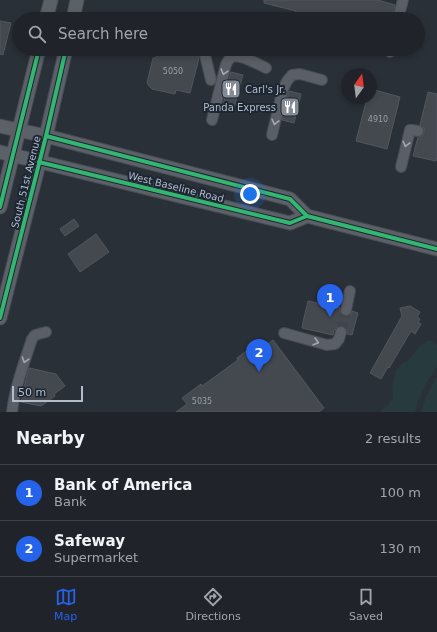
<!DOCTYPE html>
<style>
:root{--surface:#20242a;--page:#2d3036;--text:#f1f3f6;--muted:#a2a4a8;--line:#3d4147;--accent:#2563eb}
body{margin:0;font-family:"DejaVu Sans",sans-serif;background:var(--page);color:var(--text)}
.compass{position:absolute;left:341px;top:68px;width:36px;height:36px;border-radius:50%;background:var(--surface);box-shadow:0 2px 6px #0003;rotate:14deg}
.scale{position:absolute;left:12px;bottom:10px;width:71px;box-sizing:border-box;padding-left:4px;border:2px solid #b4bcc9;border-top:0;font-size:11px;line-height:14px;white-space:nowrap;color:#b4bcc9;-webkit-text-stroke:3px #1d2633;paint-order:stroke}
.you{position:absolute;left:250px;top:194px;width:14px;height:14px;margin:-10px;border:3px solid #fff;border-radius:50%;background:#1a73e8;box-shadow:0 0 0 6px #1a73e833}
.badge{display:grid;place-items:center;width:26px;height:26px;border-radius:50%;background:var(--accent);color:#fff;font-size:13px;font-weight:700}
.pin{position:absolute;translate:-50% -33px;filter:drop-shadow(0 1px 2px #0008)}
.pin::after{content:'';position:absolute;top:21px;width:14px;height:12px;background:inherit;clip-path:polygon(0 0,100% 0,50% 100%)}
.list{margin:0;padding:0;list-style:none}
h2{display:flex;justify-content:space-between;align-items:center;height:52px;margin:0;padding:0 16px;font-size:17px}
h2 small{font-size:13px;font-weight:400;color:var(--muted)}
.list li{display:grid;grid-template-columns:26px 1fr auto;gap:12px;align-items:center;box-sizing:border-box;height:56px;padding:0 16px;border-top:1px solid var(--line)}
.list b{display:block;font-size:15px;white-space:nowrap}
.list p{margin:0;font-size:13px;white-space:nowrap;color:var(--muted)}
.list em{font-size:13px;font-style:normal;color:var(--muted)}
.icon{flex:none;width:22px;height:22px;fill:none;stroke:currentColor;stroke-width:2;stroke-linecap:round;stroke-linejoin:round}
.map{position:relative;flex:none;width:437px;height:412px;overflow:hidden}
.search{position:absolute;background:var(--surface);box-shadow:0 2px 6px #0003;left:12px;right:12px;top:12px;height:44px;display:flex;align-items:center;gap:10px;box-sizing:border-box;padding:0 14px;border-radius:22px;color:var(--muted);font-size:15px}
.sheet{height:164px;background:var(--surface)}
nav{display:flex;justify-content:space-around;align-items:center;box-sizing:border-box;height:56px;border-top:1px solid var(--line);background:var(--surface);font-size:11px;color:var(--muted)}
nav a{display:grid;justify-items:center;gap:2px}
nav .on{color:var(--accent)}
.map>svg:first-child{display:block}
</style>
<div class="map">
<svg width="437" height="412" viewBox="0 0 437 412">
<rect width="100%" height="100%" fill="#2a3038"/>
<g fill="#273a3e">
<path d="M427 341H432L437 345V366L426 384 417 404 415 412H379L388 405 393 398 392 387 396 371 403 363 409 360 419 347Z"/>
<path d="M437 376V412H421L426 397Z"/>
</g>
<g fill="#444950" stroke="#52575f">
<path d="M264 0H378L395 5 392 19H323V18L308 14 307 16 295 12 296 11 264 3Z"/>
<path d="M0 21 11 23 3 55 0 54Z"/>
<path d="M158 49H199V58L190 93 176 90 175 94 152 89 149 86 147 83 153 58H156Z"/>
<path d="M231 72 243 75 234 108 223 105Z"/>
<path d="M371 89 400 97 387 149 356 141 367 98H371Z"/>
<path d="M289 91 301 94 294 123 282 120Z"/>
<path d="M428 92 437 94V156L436 161 413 156 418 137 423 135 424 132V128L420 125Z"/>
<path d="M74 219 79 226 65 236 60 229Z"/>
<path d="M96 234 109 252 80 272 68 254Z"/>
<path d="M308 301 340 308V312L344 316H348L351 314 352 311 358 313 352 335 347 334V331L346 328 342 326 337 327 335 330H334L333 335 302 328 303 322Z"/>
<path d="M410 306 420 312 417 317 420 319 418 322 421 324 415 334 411 331 389 368 388 367 381 379 370 373 402 316 400 308Z"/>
<path d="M273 340 324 408 319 412H176L187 404 182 398 201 384 202 386 238 360 237 358 249 349 254 355Z"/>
<path d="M29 368 56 374 65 386 54 394 55 396 41 406 21 402 23 395H22Z"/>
</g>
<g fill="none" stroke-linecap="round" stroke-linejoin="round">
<path stroke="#3f454e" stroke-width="10" stroke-dasharray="10 5" stroke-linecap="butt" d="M341 332 346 310"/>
<g stroke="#484c53" stroke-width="12">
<g id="minor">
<path d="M398 19 403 0"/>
<path d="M206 49 205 55 211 80"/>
<path d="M390 52 391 49"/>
<path d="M212 120 225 68C226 64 228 59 232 57 239 54 258 64 266 68"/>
<path d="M272 135 283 89 287 81 292 75 300 74 322 80"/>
<path d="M401 167 410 130H412L418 131"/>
<path d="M346 310 350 291"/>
<path d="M284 333 327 345 335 344 339 339 341 332"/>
<path d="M12 412C15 387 24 363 32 339L35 335 46 332"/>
</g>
</g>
<g stroke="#484c55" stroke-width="15">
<g id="major">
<path d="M46 19 51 0"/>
<path d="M73 19 77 0"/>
<path d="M0 126 46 136 290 199 307 216 437 249"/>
<path d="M0 152 290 223 307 216"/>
<path d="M0 207 39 49"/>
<path d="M0 318 46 136 66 49"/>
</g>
</g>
<use href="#minor" stroke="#5a5e66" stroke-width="10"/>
<use href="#major" stroke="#5c6168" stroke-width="13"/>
<g stroke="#1d2633" stroke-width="6">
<g id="cycleway">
<path d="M46 136 290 199 307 216 437 249"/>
<path d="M39 162 290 223 307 216"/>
<path d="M0 207 39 49"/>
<path d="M0 318 46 136 66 49"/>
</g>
</g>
<use href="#cycleway" stroke="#33b770" stroke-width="4"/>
</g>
<defs><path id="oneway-chevron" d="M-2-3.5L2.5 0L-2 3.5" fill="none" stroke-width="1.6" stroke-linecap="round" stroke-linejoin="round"/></defs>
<g stroke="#a2a9b5">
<use href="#oneway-chevron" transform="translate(224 72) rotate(106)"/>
<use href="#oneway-chevron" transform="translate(275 122) rotate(104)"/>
<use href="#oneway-chevron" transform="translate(406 144) rotate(104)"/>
<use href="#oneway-chevron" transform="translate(316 342) rotate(16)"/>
<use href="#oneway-chevron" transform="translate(25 360) rotate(108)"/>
</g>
<defs>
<g id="restaurant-square" transform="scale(1)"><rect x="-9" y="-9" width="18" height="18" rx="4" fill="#848b96" stroke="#1d2633"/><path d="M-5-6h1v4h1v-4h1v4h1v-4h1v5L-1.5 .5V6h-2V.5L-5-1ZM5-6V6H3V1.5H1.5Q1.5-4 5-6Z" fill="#fff"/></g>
</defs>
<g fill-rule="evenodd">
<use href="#restaurant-square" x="231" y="89"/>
<use href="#restaurant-square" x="290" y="107"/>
</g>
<g text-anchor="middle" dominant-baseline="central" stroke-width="4" stroke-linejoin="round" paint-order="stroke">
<g font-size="8" fill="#989fab">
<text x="173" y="71">5050</text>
<text x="378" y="119">4910</text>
<text x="202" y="401">5035</text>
</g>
<g font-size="10" fill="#b4bcc9" stroke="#1d2633" text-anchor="start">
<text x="245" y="89">Carl's Jr.</text>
<text x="276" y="107" text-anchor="end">Panda Express</text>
</g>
<g font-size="10" fill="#b4bcc9" stroke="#1d2633">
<text transform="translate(26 182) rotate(-76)">South 51st Avenue</text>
<text transform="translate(176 187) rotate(14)">West Baseline Road</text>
</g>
</g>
</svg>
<svg class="compass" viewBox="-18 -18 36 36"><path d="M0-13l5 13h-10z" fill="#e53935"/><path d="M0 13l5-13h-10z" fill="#a2a4a8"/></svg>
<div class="scale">50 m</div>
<div class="you"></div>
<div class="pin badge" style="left:330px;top:317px">1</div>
<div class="pin badge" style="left:259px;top:372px">2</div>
<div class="search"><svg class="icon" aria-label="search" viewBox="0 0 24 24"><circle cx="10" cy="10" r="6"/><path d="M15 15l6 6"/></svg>Search here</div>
</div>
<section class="sheet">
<h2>Nearby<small>2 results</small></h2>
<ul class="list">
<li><span class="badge">1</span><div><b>Bank of America</b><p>Bank</p></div><em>100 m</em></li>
<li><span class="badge">2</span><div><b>Safeway</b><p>Supermarket</p></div><em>130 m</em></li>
</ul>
</section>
<nav>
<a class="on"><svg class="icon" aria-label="map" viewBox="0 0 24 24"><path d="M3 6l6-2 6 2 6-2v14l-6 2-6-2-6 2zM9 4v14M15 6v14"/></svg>Map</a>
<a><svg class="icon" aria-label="directions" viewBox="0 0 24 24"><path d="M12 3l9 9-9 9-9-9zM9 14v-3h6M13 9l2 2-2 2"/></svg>Directions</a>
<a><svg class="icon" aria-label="saved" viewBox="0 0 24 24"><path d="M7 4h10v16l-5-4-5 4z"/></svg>Saved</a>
</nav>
